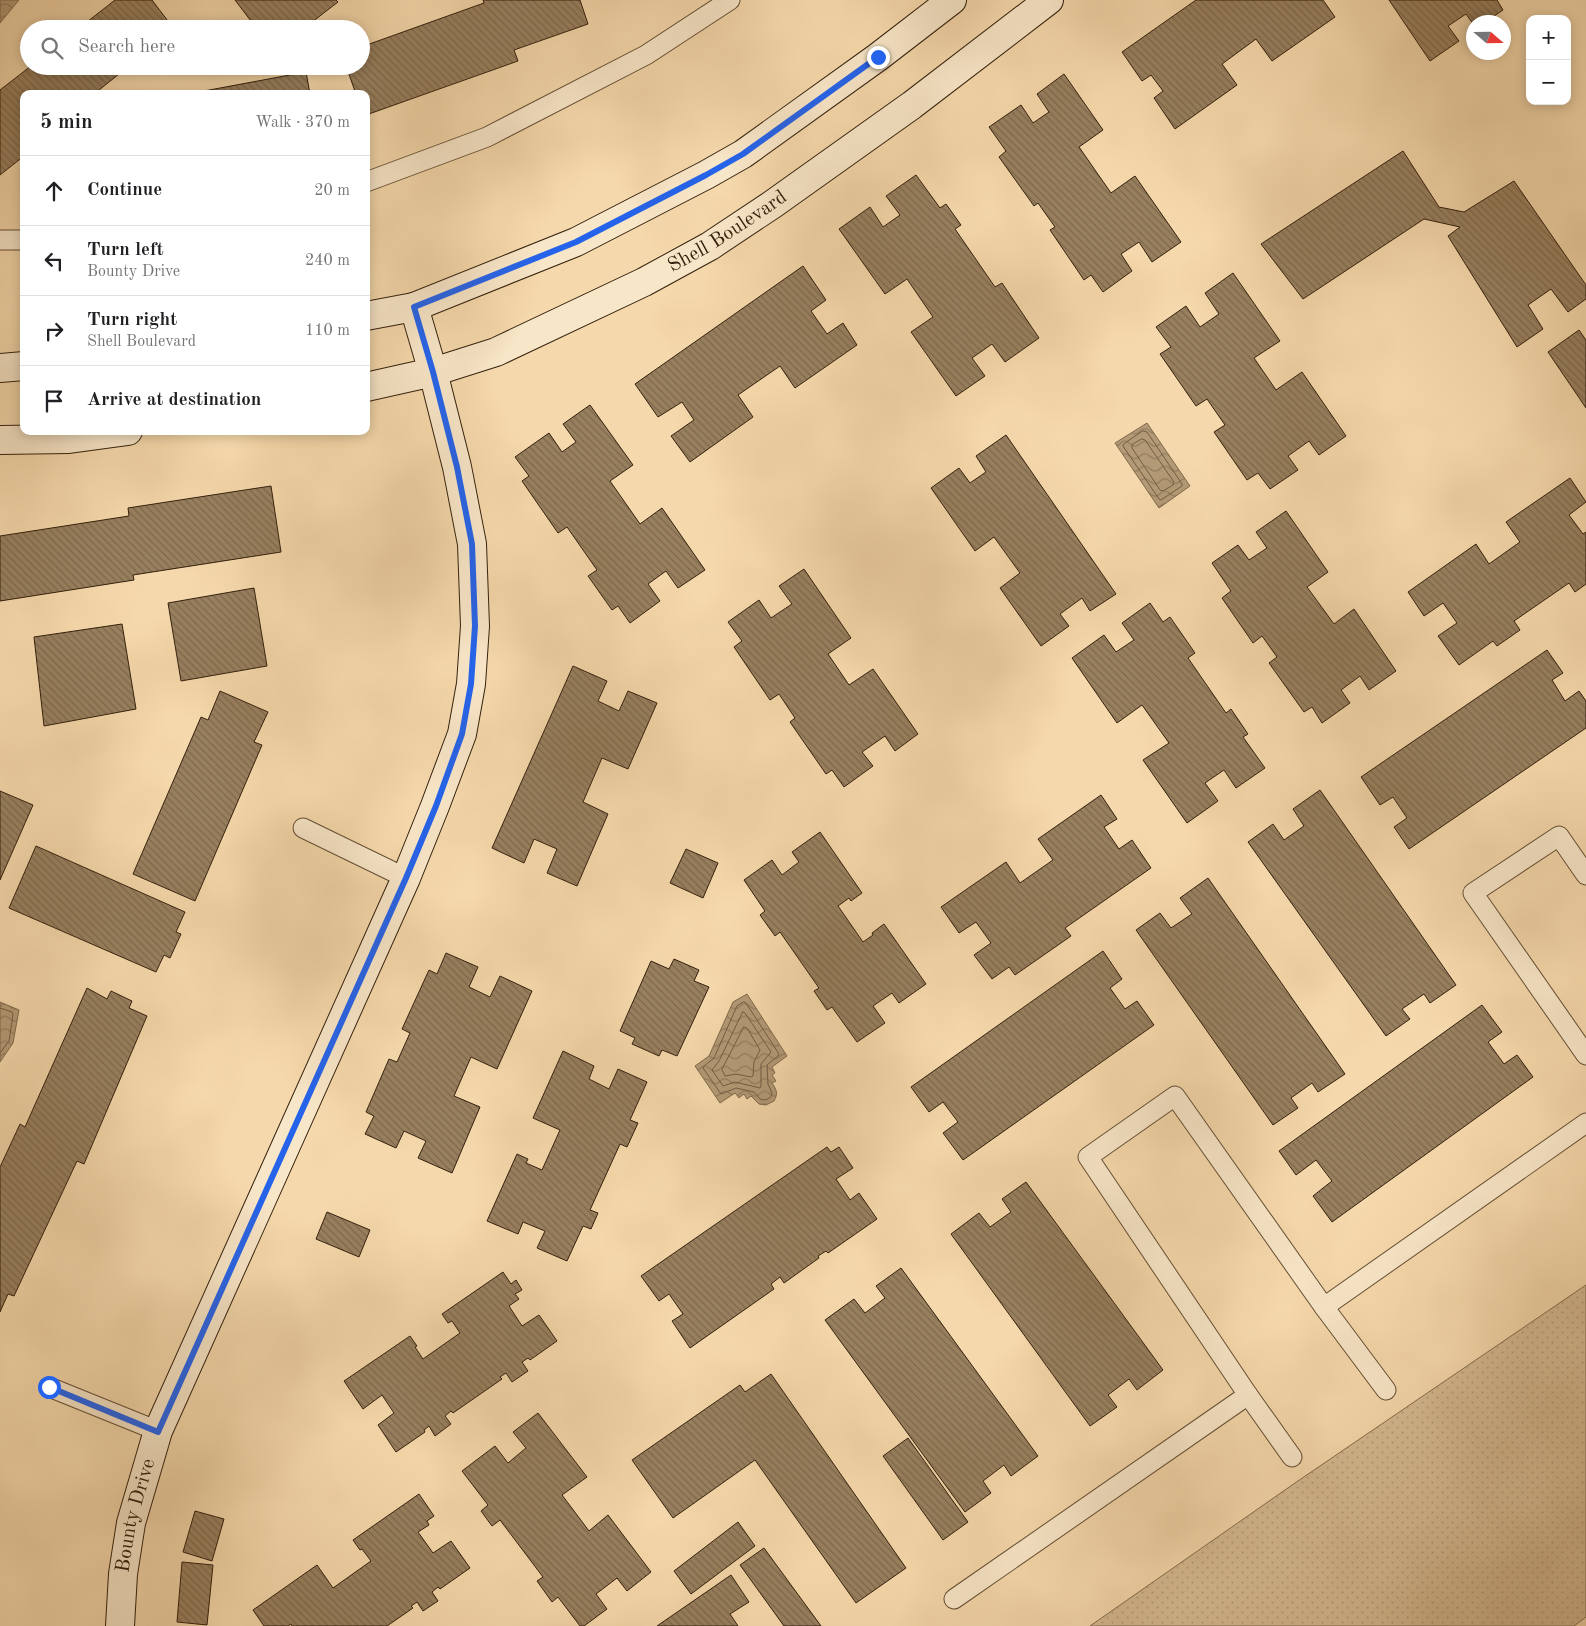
<!DOCTYPE html>
<meta charset="utf-8">
<style>
:root{--surface:#fff;--page:#f6f6f6;--text:#202124;--muted:#757577;--line:#e0e0e0}
body{margin:0;font-family:"Old Standard TT",serif;background:var(--page);color:var(--text)}
.controls{position:absolute;right:15px;top:15px;display:grid;overflow:hidden;border-radius:10px;box-shadow:0 2px 12px #0003}
.controls button{width:45px;height:45px;display:grid;place-items:center;padding:0;border:0;border-bottom:1px solid var(--line);background:var(--surface);color:var(--text);font:25px sans-serif}
.compass{position:absolute;left:1466px;top:15px;width:45px;height:45px;border-radius:50%;background:var(--surface);box-shadow:0 2px 12px #0003;rotate:110deg}
.stop{position:absolute;width:15px;height:15px;margin:-11px;border:4px solid #2563eb;border-radius:50%;background:#fff}
.stop.end{background:#2563eb;border-color:#fff;box-shadow:0 1px 5px #0008}
.list{margin:0;padding:0;list-style:none}
h2{display:flex;justify-content:space-between;align-items:center;height:65px;margin:0;padding:0 20px;font-size:21px}
h2 small{font-size:16px;font-weight:400;color:var(--muted)}
.list li{display:grid;grid-template-columns:32px 1fr auto;gap:15px;align-items:center;box-sizing:border-box;height:70px;padding:0 20px;border-top:1px solid var(--line)}
.list b{display:block;font-size:19px;white-space:nowrap}
.list p{margin:0;font-size:16px;white-space:nowrap;color:var(--muted)}
.list em{font-size:16px;font-style:normal;color:var(--muted)}
.icon{flex:none;width:28px;height:28px;fill:none;stroke:currentColor;stroke-width:2;stroke-linecap:round;stroke-linejoin:round}
.map{position:relative;flex:none;width:1586px;height:1626px;overflow:hidden}
.search{position:absolute;background:var(--surface);box-shadow:0 2px 12px #0003;left:20px;top:20px;width:350px;height:55px;display:flex;align-items:center;gap:12px;box-sizing:border-box;padding:0 18px;border-radius:28px;color:var(--muted);font-size:19px}
.panel{position:absolute;background:var(--surface);box-shadow:0 2px 12px #0003;left:20px;top:90px;width:350px;height:345px;border-radius:10px}
.map>svg:first-child{display:block}
</style>
<div class="map">
<svg width="1586" height="1626" viewBox="0 0 1586 1626">
<defs>
<pattern id="park-dots" width="8" height="8" patternUnits="userSpaceOnUse" patternTransform="scale(1.25)"><rect width="8" height="8" fill="#d4b990"/><path d="M2 2h.1M6 6h.1" fill="none" stroke="#b69f7b" stroke-width="1.8" stroke-linecap="round"/></pattern>
<pattern id="water-waves" width="16" height="10" patternUnits="userSpaceOnUse" patternTransform="scale(1.25)"><rect width="16" height="10" fill="#b39975"/><path d="M0 5q4-4 8 0t8 0" fill="none" stroke="#927c5e"/></pattern>
<pattern id="building-back-hatch" width="6" height="6" patternUnits="userSpaceOnUse" patternTransform="scale(1.25)"><rect width="6" height="6" fill="#98805f"/><path d="M-1 5l2 2M0 0l6 6M5-1l2 2" fill="none" stroke="#7d684d"/></pattern>
</defs>
<rect width="100%" height="100%" fill="#f5d8ab"/>
<filter id="stains"><feTurbulence type="fractalNoise" baseFrequency=".004" numOctaves="4"/><feColorMatrix values="0 0 0 0 .2 0 0 0 0 .09 0 0 0 0 .02 0 0 0 .5 -.17"/></filter>
<radialGradient id="worn" r=".72"><stop offset=".6" stop-color="#630" stop-opacity="0"/><stop offset="1" stop-color="#630" stop-opacity=".3"/></radialGradient>
<path fill="url(#park-dots)" stroke="#846c4e" d="M1586 1285V1617L1574 1626H1090L1295 1483Z"/>
<g fill="url(#water-waves)" stroke="#80694b">
<path d="M0 0H19L0 23Z"/>
<path d="M1147 423 1190 486 1159 508 1115 443Z"/>
<path d="M747 994 787 1056 772 1067 775 1073 772 1075 776 1081 772 1083C777 1090 778 1094 774 1101L766 1105 759 1104 751 1096 747 1099 744 1094 739 1098 735 1093 720 1103 695 1066 709 1056 733 1002Z"/>
<path d="M0 1002 19 1010 13 1043 0 1062Z"/>
</g>
<g fill="none" stroke-linecap="round" stroke-linejoin="round">
<g stroke="#735c41" stroke-width="1">
<path d="M1143 431 1147 432 1182 484V486L1161 500 1159 499 1123 446 1124 444Z"/>
<path d="M1142 439 1145 440 1174 482 1173 485 1163 491 1160 490 1132 448V445Z"/>
<path d="M744 1002 746 1003 779 1054 778 1056 767 1065 768 1084 772 1093C771 1099 766 1101 760 1099L754 1092 736 1088 721 1094 703 1068 704 1066 714 1058 737 1006Z"/>
<path d="M0 1008 12 1012 13 1015 9 1041 0 1053"/>
<path d="M743 1012 745 1013 771 1052 761 1064V1086L760 1088 735 1082 723 1086 712 1070 719 1061Z"/>
<path d="M744 1027 747 1028 760 1050 754 1062 753 1076 751 1077 736 1074 725 1076 722 1070Z"/>
</g>
</g>
<g fill="url(#building-back-hatch)" stroke="#33200d">
<path d="M115 0H152L174 29H78Z"/>
<path d="M235 0H336L338 2 303 29H257Z"/>
<path d="M483 0H580L588 24 514 50 518 61 366 115V94H356L346 66H361V47L484 3Z"/>
<path d="M1196 0H1323L1335 17 1272 61 1256 39 1222 64 1237 85 1175 129 1154 98 1163 91 1151 75 1142 81 1122 52Z"/>
<path d="M1389 0H1497L1503 10 1485 22H1474V25L1466 14 1448 26 1459 41 1430 61Z"/>
<path d="M31 66H129L94 94H24V156L0 175V90Z"/>
<path d="M306 72 310 94H188Z"/>
<path d="M1064 74 1103 130 1079 147 1111 193 1135 176 1181 242 1152 262 1139 242 1121 254 1132 271 1103 292 1091 275 1084 280 1050 230 1055 227 1038 203 1034 206 999 157 1006 151 989 127 1021 105 1033 123 1049 112 1037 94Z"/>
<path d="M1403 151 1439 207 1464 212 1514 181 1586 285V299L1568 312 1551 289 1528 305 1543 329 1517 347 1448 236 1460 227 1424 219 1303 299 1261 244Z"/>
<path d="M916 175 940 208 946 204 961 225 955 229 995 287 1002 283 1039 338 1005 362 992 344 972 358 985 376 956 396 911 332 933 317 907 279 885 294 839 229 870 207 883 227 900 215 886 196Z"/>
<path d="M803 266 826 300 811 311 827 334 843 323 857 345 795 388 780 366 738 395 753 417 690 462 671 436 694 420 682 402 658 417 635 384Z"/>
<path d="M1233 273 1280 341 1254 358 1276 390 1302 372 1346 436 1319 455 1309 441 1288 456 1298 470 1270 489 1258 473 1247 480 1214 432 1225 425 1207 399 1196 406 1160 354 1171 347 1156 327 1186 306 1200 327 1219 314 1205 293Z"/>
<path d="M1579 330 1586 340V408L1548 352Z"/>
<path d="M590 405 633 465 610 481 640 524 662 508 705 570 678 588 666 571 648 584 660 601 630 623 618 606 612 610 588 576 597 570 567 527 558 533 522 481 529 476 515 457 549 433 562 452 576 442 563 424Z"/>
<path d="M1006 435 1116 594 1090 611 1082 598 1060 614 1069 626 1041 646 1000 588 1020 573 994 537 975 551 931 488 959 468 970 483 986 472 976 456Z"/>
<path d="M1570 478 1586 502 1569 515 1583 534 1586 532V584L1575 592 1569 583 1514 621 1520 630 1497 646 1493 641 1459 665 1438 636 1457 623 1443 603 1424 616 1408 592 1476 544 1489 564 1520 542 1506 522Z"/>
<path d="M271 486 281 552 133 575 134 580 0 601V536L129 516 128 508Z"/>
<path d="M1286 511 1328 572 1307 587 1334 624 1354 609 1396 671 1369 690 1360 676 1341 690 1350 703 1322 723 1312 707 1304 712 1269 663 1277 657 1262 636 1253 643 1222 598 1231 591 1212 563 1238 545 1249 560 1267 548 1256 532Z"/>
<path d="M804 569 851 638 828 654 849 685 873 669 918 734 895 751 885 736 862 752 873 766 844 787 832 770 826 774 790 722 795 718 779 694 770 700 734 647 742 641 728 622 759 600 771 618 792 604 779 586Z"/>
<path d="M254 588 267 666 181 681 168 603Z"/>
<path d="M1150 603 1163 622 1170 617 1195 653 1188 658 1226 713 1231 709 1248 734 1243 737 1265 768 1236 788 1224 770 1205 783 1218 801 1187 823 1143 760 1169 743 1142 705 1117 723 1072 658 1104 635 1116 652 1134 640 1122 623Z"/>
<path d="M122 624 136 709 44 726 34 637Z"/>
<path d="M1547 650 1563 673 1552 680 1565 701 1579 691 1586 701V728L1409 849 1394 827 1407 818 1393 797 1380 805 1361 777Z"/>
<path d="M573 666 607 681 598 701 619 711 628 691 657 703 628 769 602 758 583 802 608 814 577 886 547 873 557 849 534 839 524 863 492 848Z"/>
<path d="M220 691 268 712 254 742 262 745 195 901 133 874 201 717 208 720Z"/>
<path d="M1320 790 1456 985 1430 1003 1424 994 1402 1009 1410 1019 1386 1036 1248 842 1273 824 1284 840 1304 826 1293 809Z"/>
<path d="M0 791 33 805 0 880Z"/>
<path d="M1101 795 1117 819 1104 827 1119 849 1132 840 1151 868 1065 928 1071 936 1015 975 1009 967 992 979 974 955 991 943 976 922 959 933 941 907 1006 862 1020 883 1053 860 1038 839Z"/>
<path d="M820 832 862 893 851 901 849 898 838 906 863 942 873 935 872 933 884 924 926 984 899 1003 892 993 873 1006 885 1023 857 1042 832 1007 827 1010 814 991 819 988 780 932 775 936 760 915 765 911 744 880 772 860 782 875 799 862 792 852Z"/>
<path d="M36 846 185 912 176 932 181 934 170 958 164 955 156 972 9 908Z"/>
<path d="M686 849 718 863 703 898 670 883Z"/>
<path d="M1208 878 1345 1074 1318 1092 1312 1083 1291 1098 1298 1108 1273 1125 1136 930 1160 913 1171 928 1192 914 1180 898Z"/>
<path d="M1103 951 1122 979 1110 988 1125 1009 1137 1001 1154 1025 963 1160 943 1133 958 1122 943 1102 929 1112 911 1087Z"/>
<path d="M446 953 478 967 469 987 490 997 500 976 532 991 497 1069 471 1057 454 1096 480 1107 452 1173 418 1158 426 1141 404 1131 396 1148 365 1134 374 1116 366 1112 389 1059 397 1062 410 1033 402 1029 429 970 437 974Z"/>
<path d="M674 959 699 970 694 981 709 987 677 1056 662 1050 659 1056 632 1044 635 1038 620 1031 651 961 669 969Z"/>
<path d="M87 988 107 999 111 991 132 1001 129 1008 147 1016 84 1164 77 1161 14 1296 8 1294 0 1312V1167L20 1124 25 1127Z"/>
<path d="M1482 1005 1502 1032 1488 1042 1504 1064 1517 1055 1533 1077 1332 1222 1313 1196 1332 1181 1316 1160 1296 1175 1279 1151Z"/>
<path d="M563 1051 594 1066 589 1079 609 1089 618 1069 647 1082 630 1120 638 1123 627 1147 620 1144 590 1210 598 1213 591 1229 583 1226 567 1261 537 1248 545 1231 523 1222 518 1234 487 1221 517 1154 528 1159 526 1163 542 1170 560 1130 533 1118Z"/>
<path d="M827 1147 831 1152 839 1147 853 1168 836 1179 850 1200 859 1193 877 1219 828 1253 826 1251 818 1256 819 1258 784 1283 780 1277 771 1284 774 1289 690 1348 672 1321 683 1314 669 1294 659 1301 641 1276Z"/>
<path d="M1026 1182 1163 1370 1137 1390 1129 1379 1108 1395 1117 1407 1090 1426 951 1234 979 1213 990 1227 1011 1212 1002 1199Z"/>
<path d="M327 1212 370 1230 359 1257 316 1239Z"/>
<path d="M901 1268 1038 1456 1011 1476 1004 1465 983 1481 991 1493 965 1512 825 1320 854 1299 865 1313 885 1298 876 1286Z"/>
<path d="M503 1272 511 1284 516 1280 522 1290 515 1294 519 1299 509 1306 522 1326 539 1315 557 1341 530 1360 528 1358 522 1362 528 1371 512 1382 506 1373 500 1377 502 1379 453 1413 451 1411 445 1416 451 1424 435 1436 429 1426 424 1430 425 1432 396 1452 378 1425 394 1413 382 1395 363 1409 344 1381 410 1336 417 1346 415 1347 423 1359 460 1333 452 1321 448 1323 442 1314Z"/>
<path d="M771 1374 906 1568 856 1603 755 1460 673 1518 632 1460 740 1385 745 1392Z"/>
<path d="M538 1413 587 1477 562 1495 589 1531 608 1515 651 1572 627 1591 617 1578 596 1594 607 1609 584 1626H580L558 1597 552 1602 537 1581 543 1577 500 1520 492 1526 481 1511 488 1505 462 1471 495 1446 508 1463 526 1448 513 1432Z"/>
<path d="M908 1438 968 1522 943 1540 883 1456Z"/>
<path d="M419 1494 434 1516 427 1521 429 1525 418 1532 433 1553 451 1541 470 1568 440 1589 438 1587 432 1592 438 1601 423 1611 417 1602 411 1606 413 1608 387 1626H292L291 1624 288 1626H264L253 1610 317 1565 333 1588 371 1561 362 1549 360 1550 353 1540Z"/>
<path d="M195 1511 224 1519 212 1561 183 1552Z"/>
<path d="M738 1522 755 1546 691 1594 674 1571Z"/>
<path d="M764 1548 821 1626H784L740 1565Z"/>
<path d="M182 1562 213 1565 207 1625 177 1622Z"/>
<path d="M731 1575 749 1602 730 1614 738 1626H657Z"/>
</g>
<g fill="none" stroke-linecap="round" stroke-linejoin="round">
<g stroke="#644e34" stroke-width="21">
<g id="lane">
<path d="M366 182 487 137 646 55 730 0"/>
<path d="M0 240H24"/>
<path d="M303 828 406 878"/>
<path d="M1586 875 1559 836 1473 893 1586 1055"/>
<path d="M1324 1307 1586 1123"/>
<path d="M49 1387 158 1431"/>
<path d="M1292 1457 1248 1395 1088 1157 1175 1096 1324 1307 1386 1390"/>
<path d="M954 1599 1248 1395"/>
</g>
</g>
<g stroke="#33200d" stroke-width="30">
<g id="secondary">
<path d="M366 316 414 307 576 242 706 175 743 154 878 57 952 0"/>
<path d="M0 368 24 366"/>
<path id="s1" d="M366 387 433 372 496 352 644 282 710 246 773 204 912 105 1049 0"/>
<path d="M0 440 69 439 128 431"/>
<path id="s2" d="M120 1626 123 1574 131 1523 158 1431 406 878 435 806 462 734 471 684 475 626 472 544 457 467 433 372 414 307"/>
</g>
</g>
<use href="#lane" stroke="#f8e6c8" stroke-width="19"/>
<use href="#secondary" stroke="#f8e6c8" stroke-width="28"/>
</g>
<g fill="none" stroke-linecap="round" stroke-linejoin="round">
<path stroke="#2563eb" stroke-width="6" d="M49 1387 158 1432 406 878 436 806 462 734 471 684 475 626 472 544 457 467 433 372 414 307 576 242 706 175 743 154 878 57"/>
</g>
<g text-anchor="middle" dominant-baseline="central" stroke-width="4.5" stroke-linejoin="round" paint-order="stroke">
<g font-size="20" fill="#33200d" stroke="#f8e6c8">
<text stroke="none"><textPath href="#s1" startOffset="396">Shell Boulevard</textPath></text>
<text stroke="none"><textPath href="#s2" startOffset="112">Bounty Drive</textPath></text>
</g>
</g>
<rect width="100%" height="100%" filter="url(#stains)"/>
<rect width="100%" height="100%" fill="url(#worn)"/>
</svg>
<div class="controls">
<button>+</button>
<button>−</button>
</div>
<svg class="compass" viewBox="-18 -18 36 36"><path d="M0-13l5 13h-10z" fill="#e53935"/><path d="M0 13l5-13h-10z" fill="#757577"/></svg>
<div class="stop" style="left:49px;top:1387px"></div>
<div class="stop end" style="left:878px;top:57px"></div>
<div class="search"><svg class="icon" aria-label="search" viewBox="0 0 24 24"><circle cx="10" cy="10" r="6"/><path d="M15 15l6 6"/></svg>Search here</div>
<section class="panel">
<h2>5 min<small>Walk · 370 m</small></h2>
<ul class="list">
<li><svg class="icon" aria-label="ahead" viewBox="0 0 24 24"><path d="M12 20V5M6 11l6-6 6 6"/></svg><div><b>Continue</b></div><em>20 m</em></li>
<li><svg class="icon" aria-label="left" viewBox="0 0 24 24"><path d="M17 20v-9H6M10 6l-5 5 5 5"/></svg><div><b>Turn left</b><p>Bounty Drive</p></div><em>240 m</em></li>
<li><svg class="icon" aria-label="right" viewBox="0 0 24 24"><path d="M7 20v-9h11M14 6l5 5-5 5"/></svg><div><b>Turn right</b><p>Shell Boulevard</p></div><em>110 m</em></li>
<li><svg class="icon" aria-label="arrive" viewBox="0 0 24 24"><path d="M6 21V4h12l-3 4 3 4H6"/></svg><div><b>Arrive at destination</b></div></li>
</ul>
</section>
</div>
